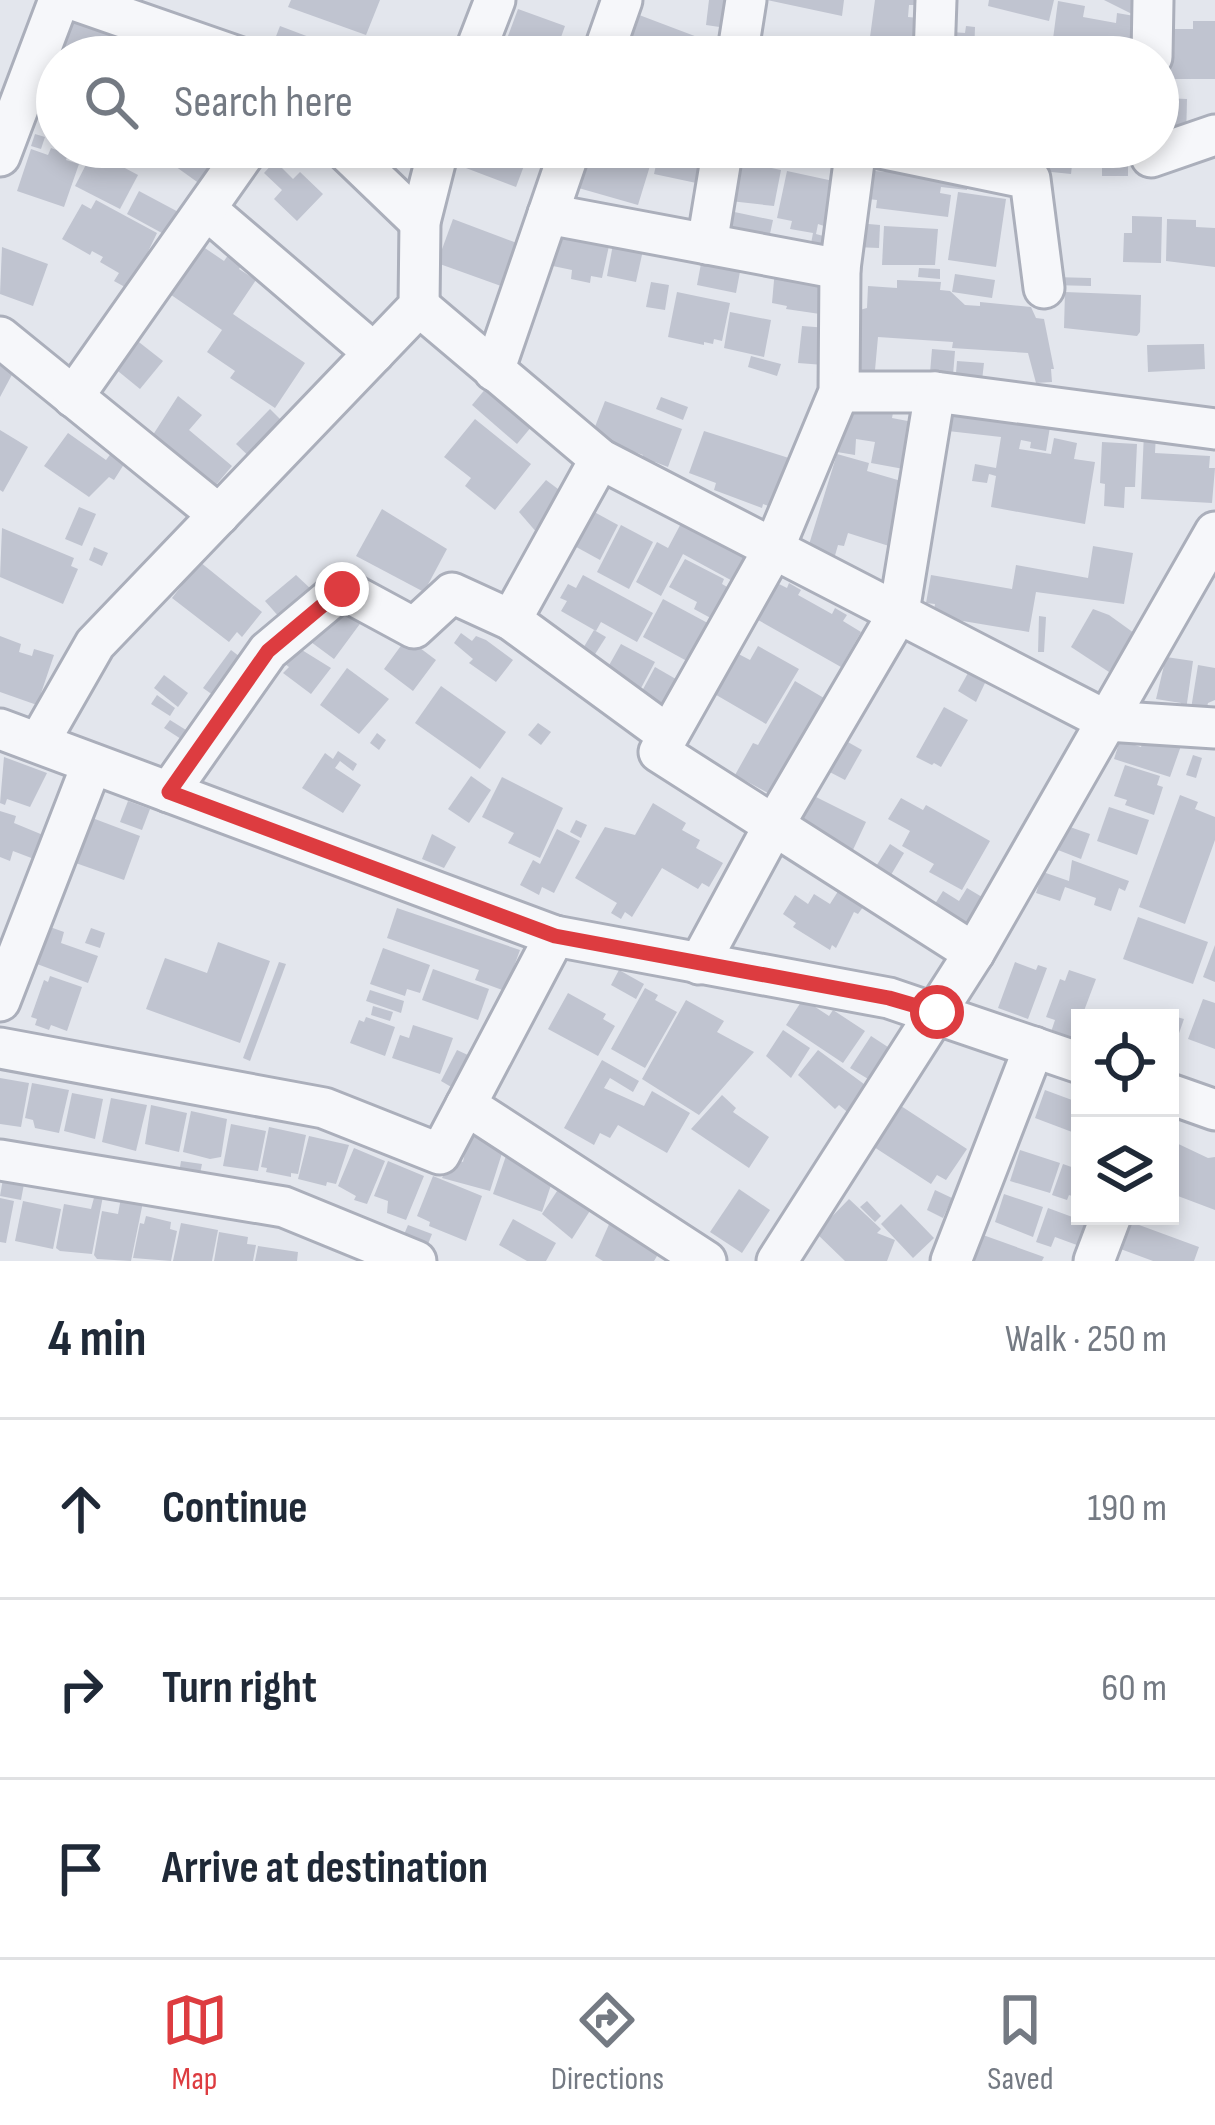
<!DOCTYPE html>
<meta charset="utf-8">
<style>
:root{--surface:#fff;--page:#f2f2f3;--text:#1f2937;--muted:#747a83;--line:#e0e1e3;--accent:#dd3c40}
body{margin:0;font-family:"Sofia Sans Condensed",sans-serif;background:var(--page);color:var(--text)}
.controls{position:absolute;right:36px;bottom:36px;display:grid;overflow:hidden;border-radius:0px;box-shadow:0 6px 18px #0003}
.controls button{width:108px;height:108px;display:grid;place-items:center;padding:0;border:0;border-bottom:3px solid var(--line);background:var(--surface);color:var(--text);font:60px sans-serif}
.stop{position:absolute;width:36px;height:36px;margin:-27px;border:9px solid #dd3c40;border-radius:50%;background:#fff}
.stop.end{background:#dd3c40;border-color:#fff;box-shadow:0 3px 12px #0008}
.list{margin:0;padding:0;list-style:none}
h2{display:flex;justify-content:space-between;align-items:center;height:156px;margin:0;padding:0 48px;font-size:51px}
h2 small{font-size:39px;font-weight:400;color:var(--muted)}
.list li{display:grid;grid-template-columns:78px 1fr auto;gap:36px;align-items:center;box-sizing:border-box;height:180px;padding:0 48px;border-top:3px solid var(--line)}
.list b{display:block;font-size:45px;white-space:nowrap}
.list em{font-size:39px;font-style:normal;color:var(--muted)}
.icon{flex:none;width:66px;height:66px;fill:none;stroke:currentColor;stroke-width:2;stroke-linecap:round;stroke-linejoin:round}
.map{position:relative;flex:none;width:1215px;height:1261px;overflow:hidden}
.search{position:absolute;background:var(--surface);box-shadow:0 6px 18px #0003;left:36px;right:36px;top:36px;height:132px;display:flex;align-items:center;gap:30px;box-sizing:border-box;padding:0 42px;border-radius:66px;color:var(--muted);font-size:45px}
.sheet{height:696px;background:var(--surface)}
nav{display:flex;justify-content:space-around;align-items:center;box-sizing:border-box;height:168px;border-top:3px solid var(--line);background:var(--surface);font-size:33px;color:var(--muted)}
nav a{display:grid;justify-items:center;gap:6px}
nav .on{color:var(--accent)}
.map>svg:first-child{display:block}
</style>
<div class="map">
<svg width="1215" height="1261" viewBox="0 0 1215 1261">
<rect width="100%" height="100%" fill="#e3e6ed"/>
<g fill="#c0c4d0">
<path d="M291 0H380L366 35 288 7Z"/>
<path d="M709 0H737L733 29 706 25Z"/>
<path d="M767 0H844L842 16Z"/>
<path d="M875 0H919L918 5H909L908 17 919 18 917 40 870 37Z"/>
<path d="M989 0H1054L1049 21 988 6Z"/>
<path d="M1104 0H1146L1145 15 1132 14Z"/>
<path d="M1058 1 1085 6 1083 17 1116 23 1117 13 1146 18 1143 57 1077 56 1078 43 1075 57 1051 54Z"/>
<path d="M518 9 565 26 554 57H526L528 52 505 44Z"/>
<path d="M626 10 729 49 726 57H651L653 50 617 37Z"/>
<path d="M75 15 118 31 110 53 102 51 99 57H61Z"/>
<path d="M1193 21H1215V79H1165V29H1193Z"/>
<path d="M120 25 184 57H118L119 52 114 51Z"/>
<path d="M280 26 325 43 319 57H268Z"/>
<path d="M966 26 975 27 974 57H950L952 32 965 33Z"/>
<path d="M985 36 1041 43 1047 47 1046 57H983Z"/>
<path d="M328 46 357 57H324Z"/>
<path d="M560 46 588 56V57H557Z"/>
<path d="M883 49 923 51 922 57H883Z"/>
<path d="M1162 98 1187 99 1186 140 1161 139Z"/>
<path d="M35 134 45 137 41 149 31 146Z"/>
<path d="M156 147H226L200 184 154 151Z"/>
<path d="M363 147H411L407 159 399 156 397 160Z"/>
<path d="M465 147H531L516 187 458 165Z"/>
<path d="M587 147H633L632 150 653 156 638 205 575 187Z"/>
<path d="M660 147H709L701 184 654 174Z"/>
<path d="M740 147H789L786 163 739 153Z"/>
<path d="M1045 147H1074L1071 174 1042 171Z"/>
<rect x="1102" y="147" width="26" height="29"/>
<path d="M51 148 68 154 66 160 79 164 64 207 17 191 31 149 48 155Z"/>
<path d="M93 151 138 175 120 209 75 186Z"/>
<path d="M275 161 293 179 300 172 323 194 297 221 274 199 282 190 264 173Z"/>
<path d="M739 161 781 170 774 206 730 201Z"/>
<path d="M888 162 969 172 967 190 941 187 940 193 951 195 948 217 876 208 877 200 860 198 864 170 887 172Z"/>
<path d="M787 171 838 182 832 214 827 213 824 226 818 224 816 234 827 237 823 252 810 249 813 233 790 229 792 221 777 218Z"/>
<path d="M139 191 184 215 171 238 127 214Z"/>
<path d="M958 192 1006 199 996 267 948 260Z"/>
<path d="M96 200 157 233 146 256 152 259 134 292 114 281 119 273 100 262 103 257 92 251 90 255 62 239 82 204 91 209Z"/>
<path d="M725 210 773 220 768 243 725 233Z"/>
<path d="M1132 216 1162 217 1161 263 1123 262 1124 233H1132Z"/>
<path d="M453 219 517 243 501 286 437 263Z"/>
<path d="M1167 219 1196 220V227L1215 228V267L1166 261Z"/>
<path d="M558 220 612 232 602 278 591 276 590 283 571 279 572 270 548 265Z"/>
<path d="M857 223 880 225 879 248 855 247Z"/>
<path d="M884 226 938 229 935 265H882Z"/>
<path d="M615 234 645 241 636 282 607 276Z"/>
<path d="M196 242 224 261 231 251 244 261 239 269 256 280 233 314 305 363 275 408 230 378 235 371 207 352 222 330 164 290Z"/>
<path d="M2 247 48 264 33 306 0 294Z"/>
<path d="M703 253 742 261 736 293 697 285Z"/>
<path d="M919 268 940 269V279L918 277Z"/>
<path d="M775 269 826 279 820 314 786 309 787 306 772 303Z"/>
<path d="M955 274 995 280 992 298 952 292Z"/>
<path d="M1053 277 1091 278V286L1052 285Z"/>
<path d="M897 280 941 282 940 290 950 291 965 305 980 306V302L1031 307 1036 318 1044 319 1054 369H1051L1052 382 1036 383 1028 353 952 348 953 342 878 337 874 381 848 379 852 312 867 308 868 286 897 288Z"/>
<path d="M651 282 669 285 665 310 646 307Z"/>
<path d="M677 292 730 303 722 341 714 339 713 344 704 342V345L668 337Z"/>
<path d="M1065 292 1141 295 1140 332 1137 336 1064 328Z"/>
<path d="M730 312 771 320 764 357 724 348Z"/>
<path d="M802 326 828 328 824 365 798 363Z"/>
<path d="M135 339 163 361 140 389 113 367Z"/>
<path d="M1204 344 1205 369 1148 372 1147 345Z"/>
<path d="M932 349 955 351 952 387 929 385Z"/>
<path d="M751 356 781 364 777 376 748 367Z"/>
<path d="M957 361 984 363 981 389 955 386Z"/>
<path d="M0 362 14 371 0 397Z"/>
<path d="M487 387 532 426 517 444 472 405Z"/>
<path d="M178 396 202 415 189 430 232 466 210 492 149 441Z"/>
<path d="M661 397 688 407 683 420 656 409Z"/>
<path d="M944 398 1052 415 1046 451 1030 448 1031 442 1021 440 1019 449 1051 454 1054 438 1077 443 1074 459 1095 462 1085 524 991 507 996 476 989 474 987 483 972 481 975 464 996 468 1001 437 939 430Z"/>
<path d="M605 401 682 429 668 467 655 462 654 466 640 461 643 455 629 450 627 456 591 437Z"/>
<path d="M850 401 895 402 892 418 918 423 909 470 871 463 875 442 856 439 855 455 831 451Z"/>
<path d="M270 409 289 428 256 463 236 444Z"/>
<path d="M475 419 531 464 495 510 465 486 471 478 444 457Z"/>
<path d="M0 430 28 447 3 492 0 490Z"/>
<path d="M704 431 792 459 774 508 763 504 762 508 714 490 716 483 689 473Z"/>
<path d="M68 433 106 460 112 452 126 461 114 480 109 477 89 497 44 466Z"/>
<path d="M1144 433 1156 434 1155 453 1210 456 1209 468H1215L1212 503 1141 499Z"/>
<path d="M1102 442 1137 444 1135 487H1125L1124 508 1104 506 1105 484 1100 483Z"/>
<path d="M837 454 869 463 867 471 908 483 889 546 848 533 844 546 838 545 834 559 807 551Z"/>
<path d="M546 480 570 498 538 534 519 512Z"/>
<path d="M79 507 96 514 82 546 65 539Z"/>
<path d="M587 508 618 525 600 560 569 543Z"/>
<path d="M382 509 447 549 424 592 356 556Z"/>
<path d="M686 514 745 545 741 554 751 560 738 584 683 554 661 596 636 582 657 542 668 548Z"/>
<path d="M621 525 653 542 629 589 597 572Z"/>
<path d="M2 528 74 558 71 566 78 569 63 604 0 577Z"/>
<path d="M1093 546 1133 553 1124 604 1036 592 1029 632 933 616 935 604 926 603 931 575 1012 589 1016 565 1088 578Z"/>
<path d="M94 547 108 553 102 566 89 560Z"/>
<path d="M685 559 724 579 722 584 734 591 718 622 694 609 697 602 669 587Z"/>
<path d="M200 562 262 612 242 637 237 632 229 642 172 598Z"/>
<path d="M296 575 313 591 280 618 265 601Z"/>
<path d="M583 575 653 613 637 642 601 622 596 631 561 611 567 601 560 598 568 584 576 588Z"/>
<path d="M771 580 787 588 789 583 801 590 798 595 832 614 835 608 847 615 843 621 861 632 841 667 751 616Z"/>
<path d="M663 599 717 628 696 666 643 637Z"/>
<path d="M350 605 365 617 334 659 311 642 337 607 344 613Z"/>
<path d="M1093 609 1109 615 1134 633 1109 672 1071 647Z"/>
<path d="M1039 616 1046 617 1044 652H1038Z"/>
<path d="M594 630 606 637 590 662 579 655Z"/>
<path d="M411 632 416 645 436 660 413 691 384 669Z"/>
<path d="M461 633 472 641 476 636 486 640 513 660 496 682 469 663 473 659 454 643Z"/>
<path d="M0 636 21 644 19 652 32 656 34 649 54 655 37 705 0 692Z"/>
<path d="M289 642 331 668 311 694 283 673 289 667 277 658Z"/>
<path d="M621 644 655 662 633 703 603 676Z"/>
<path d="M758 646 799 669 766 724 706 689 729 649 750 660Z"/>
<path d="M231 650 248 663 220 700 203 688Z"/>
<path d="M1166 657 1193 661 1186 710 1180 709 1181 703 1156 699Z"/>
<path d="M1198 665 1215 668V700L1208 703 1206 712 1191 709Z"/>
<path d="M655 667 681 682 661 719 635 704Z"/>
<path d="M347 668 389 699 359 734 320 705Z"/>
<path d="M968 673 985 683 976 702 958 691Z"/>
<path d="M164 675 188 693 178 707 154 688Z"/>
<path d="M795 681 829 701 779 799 735 775 753 743 758 745Z"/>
<path d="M441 686 506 732 480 769 415 723Z"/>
<path d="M157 695 175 708 170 716 151 704Z"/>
<path d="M944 707 968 720 941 767 934 763 932 765 916 757Z"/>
<path d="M170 720 186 730 181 739 164 728Z"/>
<path d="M538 723 551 732 541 745 528 735Z"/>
<path d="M377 733 386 740 379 750 370 743Z"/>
<path d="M1145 733 1182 743 1170 777 1114 759 1120 740 1141 747Z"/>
<path d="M839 737 862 750 845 780 822 768Z"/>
<path d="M338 751 357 764 353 771 340 761 335 768 361 785 343 813 302 788 325 753 333 759Z"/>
<path d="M1193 755 1202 758 1196 778 1186 775Z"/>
<path d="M4 757 47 773 30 807 7 799 5 805 0 803Z"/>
<path d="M1125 765 1160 776 1157 785 1163 787 1154 815 1125 805 1127 800 1114 796Z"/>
<path d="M471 776 491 790 469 823 448 809Z"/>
<path d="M502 777 563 808 540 858 508 843 514 833 482 817Z"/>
<path d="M810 794 866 822 851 854 794 827Z"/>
<path d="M1180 795 1198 802 1195 809 1215 817V840L1185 924 1139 907Z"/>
<path d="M901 798 923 810 926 805 990 841 962 890 929 872 934 864 902 846 910 831 888 819Z"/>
<path d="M128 801 150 809 142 830 120 822Z"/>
<path d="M653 803 686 823 682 830 700 840 696 848 723 863 709 887 702 883 698 889 662 868 632 917 625 912 621 919 611 913 617 903 575 878 605 827 635 835Z"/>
<path d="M1109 807 1149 820 1137 855 1097 841Z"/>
<path d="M0 811 16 816 14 823 43 835 34 859 13 851 10 861 0 857Z"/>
<path d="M87 816 140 836 124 880 70 861Z"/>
<path d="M576 820 587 825 581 838 570 832Z"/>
<path d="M1070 827 1090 834 1081 859 1058 850Z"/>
<path d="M557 829 580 841 554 893 542 887 539 895 520 885 533 860 540 864Z"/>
<path d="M432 834 456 847 444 868 422 859Z"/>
<path d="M890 844 904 853 888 880 873 871Z"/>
<path d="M1072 860 1129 881 1125 891 1119 888 1111 911 1094 905 1096 898 1065 887 1060 901 1036 893 1043 872 1069 881Z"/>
<path d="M842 885 864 898 859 905 863 907 858 914 854 912 836 948 832 945 830 950 793 927 796 923 783 914 795 895 808 904 814 894 830 904Z"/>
<path d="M967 888 987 900 970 929 933 907 943 891 959 901Z"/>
<path d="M397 908 520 950 505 991 475 980 479 970 387 938Z"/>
<path d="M1138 917 1208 942 1193 984 1123 959Z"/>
<path d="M50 927 64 932 61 943 98 956 88 983 29 961Z"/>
<path d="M91 928 105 933 100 948 85 943Z"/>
<path d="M218 942 270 961 240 1043 146 1009 165 958 207 973Z"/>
<path d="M1215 945V982L1203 977Z"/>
<path d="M383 948 430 965 420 993 407 989 405 996 370 984Z"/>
<path d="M279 962 286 964 250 1061 243 1058Z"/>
<path d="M1015 962 1036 970 1038 965 1047 968 1028 1019 998 1008Z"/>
<path d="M433 969 489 989 478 1020 422 1000Z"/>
<path d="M619 970 644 984 636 999 611 985Z"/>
<path d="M1069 970 1096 979 1073 1040 1051 1032 1055 1020 1046 1017 1060 979 1065 981Z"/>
<path d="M50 976 82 987 67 1031 51 1025 49 1030 35 1025 37 1019 31 1017 44 980 48 982Z"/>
<path d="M645 988 658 995 655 1000 677 1012 645 1068 611 1049Z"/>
<path d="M370 990 404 1001 401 1013 366 1001Z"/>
<path d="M568 993 606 1014 603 1019 615 1026 598 1056 548 1029Z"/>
<path d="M803 999 829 1016 833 1010 865 1031 843 1063 786 1025Z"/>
<path d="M1203 999 1215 1003V1049L1188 1039Z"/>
<path d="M686 1000 724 1021 717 1032 754 1052 699 1115 642 1079Z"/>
<path d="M373 1006 393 1012 390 1021 371 1015Z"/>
<path d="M1170 1015 1184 1019 1171 1056H1170Z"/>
<path d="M366 1017 395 1027 385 1056 350 1043 359 1020 364 1022Z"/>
<path d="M413 1025 453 1038 440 1074 392 1058 400 1035 409 1038Z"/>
<path d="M783 1030 810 1048 791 1078 766 1056Z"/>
<path d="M871 1036 894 1051 873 1082 850 1068Z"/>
<path d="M457 1050 470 1056 453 1088 441 1081Z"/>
<path d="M818 1050 872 1090 852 1116 839 1105 835 1109 798 1075Z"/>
<path d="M602 1060 639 1081 633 1092 610 1078 604 1088 644 1106 652 1091 690 1113 667 1153 618 1125 610 1138 600 1133 594 1145 564 1128Z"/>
<path d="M0 1078 29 1083 21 1127 0 1124Z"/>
<path d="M32 1083 69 1090 59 1133 35 1128 33 1120 25 1118Z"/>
<path d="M1045 1090 1080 1103V1135L1035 1118Z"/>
<path d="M72 1093 103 1099 95 1139 64 1131Z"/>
<path d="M722 1095 736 1108 733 1112 769 1137 749 1168 691 1129Z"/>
<path d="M111 1098 147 1105 136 1151 102 1142Z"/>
<path d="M151 1105 187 1113 179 1152 145 1144Z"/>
<path d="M901 1106 967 1149 946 1180 937 1175 931 1184 874 1147Z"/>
<path d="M191 1111 227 1119 221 1157 210 1159 183 1152Z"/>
<path d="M231 1124 266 1131 258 1171 223 1166Z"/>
<path d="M269 1127 306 1135 298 1174 291 1173V1177L266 1172 267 1168 261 1167Z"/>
<path d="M469 1132 504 1147 490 1191 442 1178 452 1158 463 1162Z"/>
<path d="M309 1136 349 1145 336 1184 327 1182 326 1186 298 1179Z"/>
<path d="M1170 1140 1208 1158 1215 1157V1210L1170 1193Z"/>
<path d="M509 1147 554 1176 542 1212 493 1194Z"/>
<path d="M354 1148 385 1161 367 1204 354 1200 356 1196 338 1186Z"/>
<path d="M1020 1150 1060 1163 1050 1193 1010 1181Z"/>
<path d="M181 1161 202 1164 198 1183 178 1180Z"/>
<path d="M388 1161 424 1176 406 1220 387 1213 388 1201 374 1196Z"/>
<path d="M1063 1164 1080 1170V1199L1069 1195 1067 1200 1052 1195Z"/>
<path d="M433 1176 482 1196 466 1241 429 1226 430 1222 417 1216Z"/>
<path d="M3 1179 24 1184 21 1200 0 1196Z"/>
<path d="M561 1185 593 1206 572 1239 542 1214Z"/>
<path d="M739 1189 770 1210 742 1253 710 1232Z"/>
<path d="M935 1190 952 1198 943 1218 927 1210Z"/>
<path d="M95 1194 103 1196 92 1254 60 1251 56 1248 64 1204 91 1209Z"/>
<path d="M1004 1194 1043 1207 1033 1237 995 1222Z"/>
<path d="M0 1198 14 1201 6 1243 0 1242Z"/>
<path d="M121 1198 143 1202 131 1261 97 1259 94 1255 102 1211 118 1214Z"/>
<path d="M849 1199 881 1229 877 1233 895 1240 887 1261H845L816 1233Z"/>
<path d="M23 1201 61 1209 53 1249 15 1241Z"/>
<path d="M867 1201 881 1216 875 1222 860 1207Z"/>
<path d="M901 1204 934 1238 913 1258 881 1224Z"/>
<path d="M1048 1208 1094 1225 1085 1248 1055 1237 1051 1247 1036 1242Z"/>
<path d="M146 1216 171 1222 170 1229 177 1231 171 1261 133 1258 140 1223 144 1224Z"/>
<path d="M513 1219 556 1243 546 1261H527L499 1245Z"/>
<path d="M610 1222 660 1251 654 1261H603L595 1256Z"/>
<path d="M1131 1222 1199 1247 1194 1261H1153L1107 1244 1110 1237 1123 1242Z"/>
<path d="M181 1223 218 1230 212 1261H173Z"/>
<path d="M408 1225 432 1234 424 1254 400 1244Z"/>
<path d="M219 1232 248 1237 247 1244 256 1245 253 1261H214Z"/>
<path d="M983 1235 1044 1257 1042 1261H973Z"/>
<path d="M258 1246 298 1252 297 1261H255Z"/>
</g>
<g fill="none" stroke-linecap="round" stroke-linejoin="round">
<g stroke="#abafbb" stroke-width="45">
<g id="minor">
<path d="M74 0 238 57"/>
<path d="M473 57 495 0"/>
<path d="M602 57 622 0"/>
<path d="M737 57 746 0"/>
<path d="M934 57 936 0"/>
<path d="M1152 57 1153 0"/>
<path d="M342 147 420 222"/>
<path d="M875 147 1030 179 1044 288"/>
<path d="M1151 147V157L1215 135"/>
<path d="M0 156 59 0"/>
<path d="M206 209 374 353"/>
<path d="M548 214 840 269 856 147"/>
<path d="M707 244 723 147"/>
<path d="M840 269 839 392 774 548 659 752 974 953"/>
<path d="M419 306 600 459 1107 721 1215 728"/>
<path d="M0 337 219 515"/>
<path d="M494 371 571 147"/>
<path d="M839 392H935L1215 429"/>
<path d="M73 397 249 147"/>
<path d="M600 459 511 620 668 735"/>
<path d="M0 729 555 936 889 998 1080 1063"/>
<path d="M39 742 95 644 419 306 420 222 439 147"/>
<path d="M169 792 268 651 342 589 414 628 452 593 511 620"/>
<path d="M699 964 774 825 899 612 935 392"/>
<path d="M0 1001 92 764"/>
<path d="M0 1048 324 1108 440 1154 555 936"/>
<path d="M1170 1094 1215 1110"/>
<path d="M466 1105 706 1261"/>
<path d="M0 1160 284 1207 416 1261"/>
<path d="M777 1261 974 953 1215 532"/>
<path d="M951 1261 1034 1047"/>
<path d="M1094 1261 1111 1216"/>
</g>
</g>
<use href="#minor" stroke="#f6f7fa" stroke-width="39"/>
</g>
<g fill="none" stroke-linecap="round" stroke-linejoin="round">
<path stroke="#dd3c40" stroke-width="15" d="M342 589 268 651 169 792 555 936 889 998 937 1012"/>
</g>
</svg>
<div class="controls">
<button><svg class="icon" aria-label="locate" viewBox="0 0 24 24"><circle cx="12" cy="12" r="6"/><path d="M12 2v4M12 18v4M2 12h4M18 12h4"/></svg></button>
<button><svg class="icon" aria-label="layers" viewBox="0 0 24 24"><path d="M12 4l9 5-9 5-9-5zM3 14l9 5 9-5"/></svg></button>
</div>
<div class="stop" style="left:937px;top:1012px"></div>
<div class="stop end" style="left:342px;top:589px"></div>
<div class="search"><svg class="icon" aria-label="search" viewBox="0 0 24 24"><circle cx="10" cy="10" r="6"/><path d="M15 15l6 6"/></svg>Search here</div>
</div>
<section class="sheet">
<h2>4 min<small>Walk · 250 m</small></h2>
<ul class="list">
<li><svg class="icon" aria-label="ahead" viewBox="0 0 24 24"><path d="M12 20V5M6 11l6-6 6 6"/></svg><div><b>Continue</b></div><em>190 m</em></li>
<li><svg class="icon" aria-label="right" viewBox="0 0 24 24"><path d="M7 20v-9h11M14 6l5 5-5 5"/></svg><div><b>Turn right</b></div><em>60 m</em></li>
<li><svg class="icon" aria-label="arrive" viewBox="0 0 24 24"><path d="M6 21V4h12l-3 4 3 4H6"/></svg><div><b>Arrive at destination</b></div></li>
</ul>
</section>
<nav>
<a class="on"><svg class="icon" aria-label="map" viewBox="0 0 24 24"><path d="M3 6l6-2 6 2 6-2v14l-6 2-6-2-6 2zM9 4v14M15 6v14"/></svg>Map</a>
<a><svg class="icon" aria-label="directions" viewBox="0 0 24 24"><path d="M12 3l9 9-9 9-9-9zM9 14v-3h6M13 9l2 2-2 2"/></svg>Directions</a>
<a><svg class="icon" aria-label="saved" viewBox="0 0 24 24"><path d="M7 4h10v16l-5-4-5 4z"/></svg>Saved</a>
</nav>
